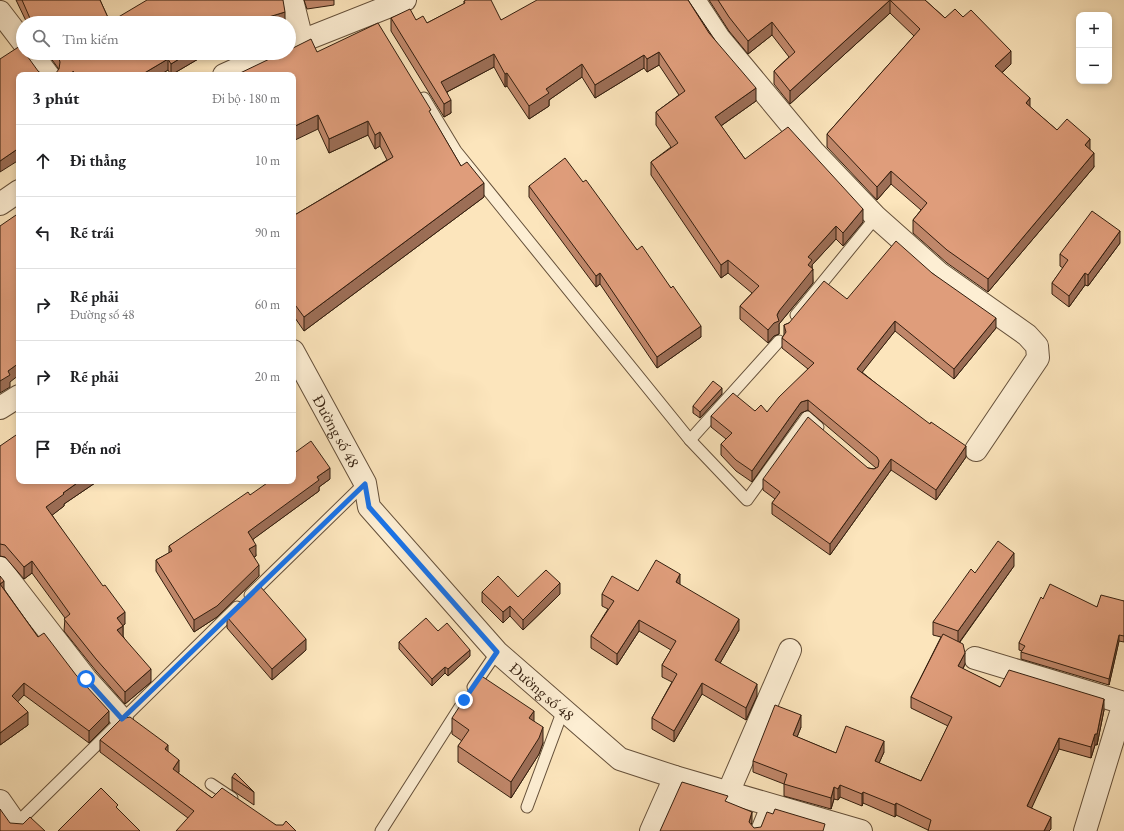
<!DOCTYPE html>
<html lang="vi">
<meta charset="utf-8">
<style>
:root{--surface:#fff;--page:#f6f6f6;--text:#202124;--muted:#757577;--line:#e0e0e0}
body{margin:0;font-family:"EB Garamond",serif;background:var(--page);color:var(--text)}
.controls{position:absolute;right:12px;top:12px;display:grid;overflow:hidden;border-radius:8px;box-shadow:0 2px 6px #0003}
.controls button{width:36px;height:36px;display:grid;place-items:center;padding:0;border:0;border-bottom:1px solid var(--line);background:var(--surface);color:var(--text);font:20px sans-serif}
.stop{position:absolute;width:12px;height:12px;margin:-9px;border:3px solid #1a73e8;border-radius:50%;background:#fff}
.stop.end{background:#1a73e8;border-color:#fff;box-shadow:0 1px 4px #0008}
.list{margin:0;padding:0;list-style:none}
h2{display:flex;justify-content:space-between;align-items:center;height:52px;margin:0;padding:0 16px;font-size:17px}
h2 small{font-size:13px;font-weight:400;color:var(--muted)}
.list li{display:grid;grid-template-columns:26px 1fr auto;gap:12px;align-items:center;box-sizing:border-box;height:72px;padding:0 16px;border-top:1px solid var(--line)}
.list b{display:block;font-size:15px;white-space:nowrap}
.list p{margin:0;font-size:13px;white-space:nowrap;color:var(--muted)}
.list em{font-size:13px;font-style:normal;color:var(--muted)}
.icon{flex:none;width:22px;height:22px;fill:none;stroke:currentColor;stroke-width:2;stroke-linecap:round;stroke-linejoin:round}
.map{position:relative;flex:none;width:1124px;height:831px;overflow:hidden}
.search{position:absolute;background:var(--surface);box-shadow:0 2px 6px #0003;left:16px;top:16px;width:280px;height:44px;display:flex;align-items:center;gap:10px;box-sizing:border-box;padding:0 14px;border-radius:22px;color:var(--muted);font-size:15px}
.panel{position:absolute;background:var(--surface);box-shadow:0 2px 6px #0003;left:16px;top:72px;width:280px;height:412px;border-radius:8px}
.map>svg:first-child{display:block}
</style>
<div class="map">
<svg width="1124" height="831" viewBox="0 0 1124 831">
<rect width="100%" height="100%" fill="#fce5bc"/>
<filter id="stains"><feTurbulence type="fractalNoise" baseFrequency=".005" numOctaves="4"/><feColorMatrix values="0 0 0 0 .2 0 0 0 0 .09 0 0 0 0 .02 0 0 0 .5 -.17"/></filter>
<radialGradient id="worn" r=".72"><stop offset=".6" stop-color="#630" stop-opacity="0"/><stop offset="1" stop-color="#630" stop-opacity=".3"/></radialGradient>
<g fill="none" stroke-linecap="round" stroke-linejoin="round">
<g stroke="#65503a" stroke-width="13">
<g id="service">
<path d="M424 98 456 151 690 440 747 500 807 417 818 427"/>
<path d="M796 315 876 217"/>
<path d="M690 440 779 341"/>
<path d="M250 595 365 483"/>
<path d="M473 687 497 652"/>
<path d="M211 784 232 798"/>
<path d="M527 807 563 710"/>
<path d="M14 826 237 607"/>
<path d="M381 831 460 707"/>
<path d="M756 831 767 804"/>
</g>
</g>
<g stroke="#65503a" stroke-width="24">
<g id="minor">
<path d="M292 0 302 40"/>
<path d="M694 0 719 38 813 151 876 217 939 273 1027 335 1037 346 1038 358 976 450"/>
<path d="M0 12 23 42"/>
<path d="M289 46 405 0"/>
<path d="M31 53 48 75"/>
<path d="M224 75 273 53"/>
<path d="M0 204 19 191"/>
<path id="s1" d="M293 351 365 483 369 507 497 652 620 759 675 777 861 831"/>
<path d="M0 408 19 396"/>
<path d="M0 568 86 679 122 719"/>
<path d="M975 658 1124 703 1085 831"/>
<path d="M728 793 790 650"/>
<path d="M0 801 16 824"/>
<path d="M651 831 675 777"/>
</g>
</g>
<use href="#service" stroke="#fdeed3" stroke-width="11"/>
<use href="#minor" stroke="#fdeed3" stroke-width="22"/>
</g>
<g fill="#c0876a" stroke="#331e0e">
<path d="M16 0H100L110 22 285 23H27Z"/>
<path d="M304 0H334V5L307 9Z"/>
<path d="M688 0 756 101 721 126 745 159 863 222 843 246 836 239 812 265 813 283 779 324V334L774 336 768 343 740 319V306L752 293 728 273 721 278 651 175V162L671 147 656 125V112L679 95 659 65 647 72 644 68 595 98 582 77 549 100V106L529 119 507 86 505 87 494 67 447 92 451 113 444 117 391 31V18L416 20 427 23 464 4V1L501 20Z"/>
<path d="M709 0H925L945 18 1011 64 1002 73 1030 107 1057 130 1090 150 1094 167 988 292 947 263 913 233V220L921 210 891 184 877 200 827 147V134L914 36 890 13 790 104 774 84V71L789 57 772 35 748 54 729 31Z"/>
<path d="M317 52 431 115 461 166 484 197 304 331 293 315V216L387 160 380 146 375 149 368 135 329 153 318 129Z"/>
<path d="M47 53H205V55L171 75 168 70 160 75H53L55 74 59 70 58 68Z"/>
<path d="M583 182 637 250 671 288 701 337 657 368 600 284 596 287 529 197V186Z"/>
<path d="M1120 243 1088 286 1085 285 1069 307 1052 294V283L1063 268 1060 266V254Z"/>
<path d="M932 273 996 328 954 379 895 331 862 372 966 457 936 500 891 470 830 555 772 514V503L775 499 763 490V479L868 468 874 469 876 468 808 410 801 413 752 482 736 471 721 455V444L726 439 711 427V416L755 411 767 412 808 369 782 348V338L784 335V325L847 299Z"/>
<path d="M722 394 700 418 693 413V406Z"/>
<path d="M0 446 95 481V483L64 504V506L52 515 125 624 123 625V636L151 682 125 704 96 671 64 631 65 618 32 573 24 579 5 557 0 556Z"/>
<path d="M330 479 319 487V491L253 539 256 556 254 557 259 576 217 617 194 632 156 571V560L169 553V546L250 495Z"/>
<path d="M1014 566 960 642 965 664 963 669 1000 687 1104 710 1097 745H1095L1091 758 1059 749 1031 808 1051 829 928 830 896 815 895 817 863 803 862 806 840 797 838 800 834 799 831 809 784 796V784L753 772V761L801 727 797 737 836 753 884 752 879 763 921 781 948 726 911 708V697L941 637 933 635V622L975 573Z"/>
<path d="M0 576 4 589 38 637 109 723 89 743 24 695 17 702 28 725 0 745Z"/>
<path d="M680 585 739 630 720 663 757 696 746 720 702 694 674 742 652 729V718L672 682 662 677V665L671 650 639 631 617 665 591 648V636L608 609 602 606V594L638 591Z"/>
<path d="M482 592 518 597 560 594 523 630 510 616 503 623 482 602Z"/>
<path d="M1043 599 1097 607 1124 601V642L1119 641 1109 685 1021 659V652L1022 651 1019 650V643Z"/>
<path d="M227 617 306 650 272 680 227 628Z"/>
<path d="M438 631 470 656 448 676 445 673 432 686 399 649V642Z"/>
<path d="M452 718 534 721 543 743 539 754 511 798 458 762V746L462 741 452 734Z"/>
<path d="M100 740 168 751 179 772 178 773 212 798 276 825 188 818 100 752Z"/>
<path d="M232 777 254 792V805L232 790Z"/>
</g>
<g fill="#9c6e56" stroke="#331e0e">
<path d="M890 0V13L790 104V91Z"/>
<path d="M285 12V23H249Z"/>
<path d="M772 22V35L748 54V41Z"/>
<path d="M1011 51V64L995 79V66Z"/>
<path d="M659 52V65L647 72V59Z"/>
<path d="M189 53H205V55L171 75V64Z"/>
<path d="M494 54V67L441 95V82Z"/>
<path d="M644 55V68L595 98V85Z"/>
<path d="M168 59V70L160 75H141Z"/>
<path d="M582 64V77L549 100V106L529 119V106L546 89Z"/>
<path d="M507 73V86L505 87V74Z"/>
<path d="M756 88V101L715 130V117Z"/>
<path d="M1030 98V112L1026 103Z"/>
<path d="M451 100V113L444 117V104Z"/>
<path d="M318 115V129L293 141V127Z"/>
<path d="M368 121V135L329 153V139Z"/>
<path d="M380 132V146L375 149V135Z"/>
<path d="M1090 139V152L1085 145Z"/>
<path d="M19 148V160L0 172V161Z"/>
<path d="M1094 153V167L988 292V279Z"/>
<path d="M891 171V184L877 200V187Z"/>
<path d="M484 183V197L304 331V317Z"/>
<path d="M863 209V222L843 246V233Z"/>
<path d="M836 226V239L812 265V271L813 269V283L779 324V334L774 336 768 343V330L777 315 808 257Z"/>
<path d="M1120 231V243L1088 286V275Z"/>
<path d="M728 260V273L721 278V265Z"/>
<path d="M600 273V284L596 287V276Z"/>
<path d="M1085 273V285L1069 307V296Z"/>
<path d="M996 318V328L954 379V369Z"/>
<path d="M895 321V331L857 379V369Z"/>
<path d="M701 326V337L657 368V357Z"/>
<path d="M19 363V375L10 382V387L0 393V381L8 371Z"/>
<path d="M722 388V394L700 418V412Z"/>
<path d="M808 400V410L801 413 752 482V471L801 402Z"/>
<path d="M966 446V457L936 500V490Z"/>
<path d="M891 459V470L830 555V544Z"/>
<path d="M330 468V479L319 487V491L248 543V532L317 477Z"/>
<path d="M80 481H95V483L64 504V506L46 520V507L63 493Z"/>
<path d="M256 545V556L249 560V549Z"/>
<path d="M1014 553V566L958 644V631Z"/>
<path d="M32 561V573L24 579V567Z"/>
<path d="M259 565V576L217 617 194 632V620Z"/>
<path d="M680 574V585L676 582Z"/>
<path d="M4 581V594L0 584Z"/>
<path d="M560 583V594L523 630V620Z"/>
<path d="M510 606V616L503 623V612Z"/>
<path d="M125 612V624L117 630V618Z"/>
<path d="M739 619V630L715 672V660Z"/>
<path d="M639 620V631L617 665V654Z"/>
<path d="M123 626V638L117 630Z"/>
<path d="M1119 635V641L1109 685V679Z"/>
<path d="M306 639V650L272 680V669Z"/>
<path d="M470 650V656L448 676V669Z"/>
<path d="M965 653V664L958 678V666Z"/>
<path d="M445 667V673L432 686V679Z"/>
<path d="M151 669V682L125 704V692Z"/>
<path d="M24 683V695L12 708V696Z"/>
<path d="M702 683V694L674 742V731Z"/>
<path d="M757 684V696L746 720V708Z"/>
<path d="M1104 699V710L1097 745V734Z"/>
<path d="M109 711V723L89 743V731Z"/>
<path d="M534 711V727L529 718Z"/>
<path d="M28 712V725L0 745V733Z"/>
<path d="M801 715V727L793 747V735Z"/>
<path d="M543 727V743L539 754 511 798V782Z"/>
<path d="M1095 734V745L1091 758V747Z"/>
<path d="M1059 738V749L1027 818V806Z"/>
<path d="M884 741V752L875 772V761Z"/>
<path d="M168 745V757L165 749Z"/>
<path d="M179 760V772L173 781V769Z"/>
<path d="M840 785V797L838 800V789Z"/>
<path d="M834 787V799L831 809V798Z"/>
<path d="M863 792V803L862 806V794Z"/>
<path d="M896 803V815L895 817V805Z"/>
<path d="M752 812V822L749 831V822Z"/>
<path d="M1051 817V829L1049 831H1044Z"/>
</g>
<g fill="#df9d7b" stroke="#331e0e">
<path d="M22 0H100L110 22 147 0H283L285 12 249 23H32Z"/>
<path d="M466 0H491L501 20 537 0H688L709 33 756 88 715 117 745 159 788 127 863 209 843 233 836 226 808 257 812 260 808 265 813 269 779 311 777 315 779 321 774 323 768 330 740 306 759 286 728 260 721 265 651 162 678 143 656 112 685 91 659 52 647 59 644 55 595 85 582 64 546 89 549 93 529 106 507 73 505 74 494 54 441 82 451 100 444 104 391 18 410 9 416 20 423 16 427 23 465 3 464 1Z"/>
<path d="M718 0H890L790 91 774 71 795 52 772 22 748 41 729 17Z"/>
<path d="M890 0H925L945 18 955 9 963 17 971 10 1011 51 995 66 1030 98 1026 103 1057 130 1067 119 1090 139 1085 145 1094 153 988 279 947 250 913 220 927 203 891 171 877 187 827 134 920 29Z"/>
<path d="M378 23 431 110 429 111 461 166 467 162 484 183 304 317 293 302V216L393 157 380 132 375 135 368 121 329 139 318 115 293 127V75H236L282 53H289V50L311 39 317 52Z"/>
<path d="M20 46 23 51V53H25L38 71 43 75H19V148L0 161V59Z"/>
<path d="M55 53H189L171 64 168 59 141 75H76L73 71 72 75H53L55 74 59 69 60 62 58 56Z"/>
<path d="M565 158 583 182 586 180 637 250 642 246 671 288 673 286 701 326 657 357 600 273 596 276 529 186Z"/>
<path d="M1092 211 1120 231 1088 275 1085 273 1069 296 1052 283 1068 260 1060 254Z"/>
<path d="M19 213V363L8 371 10 375 0 381V226Z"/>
<path d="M896 241 932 273 996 318 954 369 895 321 857 369 930 424 931 422 966 446 936 490 891 459 830 544 772 503 780 492 763 479 808 417 868 468 874 469 878 467 879 461 877 457 808 400 801 402 752 471 736 460 721 444 732 433 711 416 733 393 755 411 761 405 767 412 779 397 814 363 782 338 786 332 784 325 789 323 824 281 847 299Z"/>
<path d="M713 381 722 388 700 412 693 406Z"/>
<path d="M19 433V481H80L63 493 64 494 46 507 103 586 105 585 125 612 117 618 123 626 117 630 151 669 125 692 96 659 64 619 70 614 32 561 24 567 5 545 0 544V446Z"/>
<path d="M311 441 330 468 317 477 319 480 248 532 256 545 249 549 259 565 217 606 194 620 156 560 172 551 169 546 248 492 250 495 270 481H293V454Z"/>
<path d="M998 541 1014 553 958 631 933 622 971 569 975 573Z"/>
<path d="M656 560 680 574 676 582 739 619 715 660 757 684 746 708 702 683 674 731 652 718 677 674 662 665 676 641 639 620 617 654 591 636 614 601 602 594 612 576 638 591Z"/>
<path d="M546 570 560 583 523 620 510 606 503 612 482 592 498 576 518 597Z"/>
<path d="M0 576 4 581 0 584 38 637 44 633 76 675 109 711 89 731 24 683 12 696 28 712 0 733Z"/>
<path d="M1050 584 1097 607 1101 595 1124 601V636L1119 635 1109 679 1021 652 1025 646 1019 643 1041 597 1043 599Z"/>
<path d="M259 585 306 639 272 669 227 617Z"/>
<path d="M426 618 438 631 447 623 470 650 448 669 445 667 432 679 399 642Z"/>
<path d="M943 634 963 644 965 653 958 666 1000 687 1009 670 1104 699 1097 734H1095L1091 747 1059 738 1027 806 1051 817 1044 831H928L931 820 896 803 895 805 863 792 862 794 840 785 838 789 834 787 831 798 784 784 787 774 753 761 775 705 801 715 793 735 836 753 846 726 884 741 875 761 921 781 952 717 911 697Z"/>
<path d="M480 675 534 711 529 718 543 727 539 738 511 782 458 746 469 730 452 718Z"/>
<path d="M130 717 168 745 165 749 179 760 173 769 212 798 222 788 276 825H283L286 821 296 831H176L194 811 100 740 121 719Z"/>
<path d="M235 773 254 792 232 777Z"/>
<path d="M682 782 728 796 725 801 752 812 749 822 754 828 761 827 767 812 773 814 775 809 825 824 823 831H660Z"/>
<path d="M101 788 118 805 116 807 140 831H58Z"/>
<path d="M0 809 10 823 23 824 30 817 45 831H0Z"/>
</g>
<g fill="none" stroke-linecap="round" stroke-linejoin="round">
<path stroke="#1a73e8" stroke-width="5" d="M86 679 122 719 365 484 369 507 497 652 464 700"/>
</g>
<g text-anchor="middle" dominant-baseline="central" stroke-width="3" stroke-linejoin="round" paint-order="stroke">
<g font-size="16" fill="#331e0e" stroke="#fdeed3">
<text stroke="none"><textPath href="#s1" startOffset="91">Đường số 48</textPath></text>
<text stroke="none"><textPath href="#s1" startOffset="428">Đường số 48</textPath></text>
</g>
</g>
<rect width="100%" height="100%" filter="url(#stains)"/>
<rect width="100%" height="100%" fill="url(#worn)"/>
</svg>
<div class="controls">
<button>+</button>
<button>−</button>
</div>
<div class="stop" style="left:86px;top:679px"></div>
<div class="stop end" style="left:464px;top:700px"></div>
<div class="search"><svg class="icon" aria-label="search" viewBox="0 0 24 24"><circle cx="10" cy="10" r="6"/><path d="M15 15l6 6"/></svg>Tìm kiếm</div>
<section class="panel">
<h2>3 phút<small>Đi bộ · 180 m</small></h2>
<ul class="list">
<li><svg class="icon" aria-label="ahead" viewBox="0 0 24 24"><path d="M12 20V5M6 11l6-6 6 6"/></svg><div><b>Đi thẳng</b></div><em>10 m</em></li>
<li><svg class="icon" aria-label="left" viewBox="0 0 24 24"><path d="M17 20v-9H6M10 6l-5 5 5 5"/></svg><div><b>Rẽ trái</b></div><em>90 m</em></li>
<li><svg class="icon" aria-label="right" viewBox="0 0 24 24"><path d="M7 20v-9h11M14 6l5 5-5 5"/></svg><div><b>Rẽ phải</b><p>Đường số 48</p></div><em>60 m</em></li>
<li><svg class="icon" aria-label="right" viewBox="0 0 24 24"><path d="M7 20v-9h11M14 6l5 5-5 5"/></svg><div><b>Rẽ phải</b></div><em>20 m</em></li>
<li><svg class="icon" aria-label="arrive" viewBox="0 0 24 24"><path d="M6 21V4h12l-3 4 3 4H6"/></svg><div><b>Đến nơi</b></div></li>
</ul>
</section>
</div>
